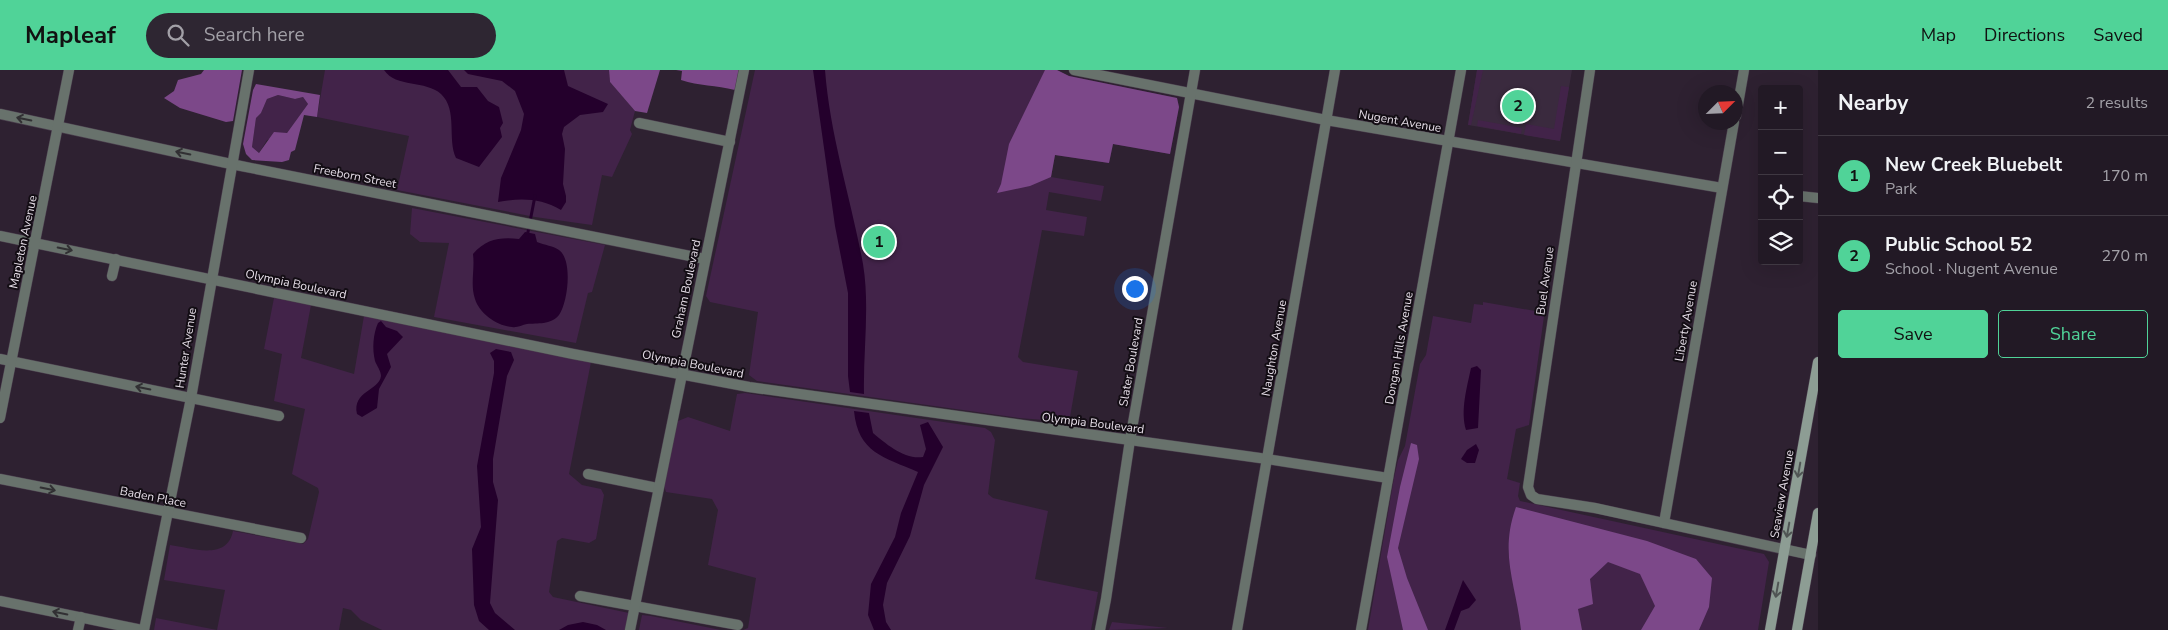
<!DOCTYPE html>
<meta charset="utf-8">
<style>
:root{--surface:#221925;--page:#2e2632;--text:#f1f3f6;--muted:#a2a0a7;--line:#3f3842;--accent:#50d398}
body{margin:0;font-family:"Nunito Sans",sans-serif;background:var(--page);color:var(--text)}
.controls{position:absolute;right:15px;top:15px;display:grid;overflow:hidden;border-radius:5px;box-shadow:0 5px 20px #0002}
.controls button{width:45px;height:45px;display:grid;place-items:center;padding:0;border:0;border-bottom:1px solid var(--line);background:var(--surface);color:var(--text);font:25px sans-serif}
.compass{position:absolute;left:1698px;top:15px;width:45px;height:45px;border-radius:50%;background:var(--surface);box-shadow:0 5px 20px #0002;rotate:66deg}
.you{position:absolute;left:1134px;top:218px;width:18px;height:18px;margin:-12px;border:4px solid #fff;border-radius:50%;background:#1a73e8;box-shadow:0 0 0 8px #1a73e833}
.badge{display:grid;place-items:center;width:32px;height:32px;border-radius:50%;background:var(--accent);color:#111;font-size:16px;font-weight:700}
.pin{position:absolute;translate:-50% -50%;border:2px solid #fff;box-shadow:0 1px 5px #0006}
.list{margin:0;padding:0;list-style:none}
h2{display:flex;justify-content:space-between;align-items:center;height:65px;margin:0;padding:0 20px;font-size:21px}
h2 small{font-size:16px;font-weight:400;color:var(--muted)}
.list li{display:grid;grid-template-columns:32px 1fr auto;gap:15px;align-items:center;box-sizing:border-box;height:80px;padding:0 20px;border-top:1px solid var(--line)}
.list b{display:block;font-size:19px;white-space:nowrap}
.list p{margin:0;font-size:16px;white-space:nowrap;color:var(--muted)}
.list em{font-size:16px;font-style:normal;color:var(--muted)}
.actions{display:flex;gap:10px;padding:15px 20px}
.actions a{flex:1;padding:11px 0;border:1px solid var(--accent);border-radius:5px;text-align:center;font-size:18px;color:var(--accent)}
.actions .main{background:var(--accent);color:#111}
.icon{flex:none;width:28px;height:28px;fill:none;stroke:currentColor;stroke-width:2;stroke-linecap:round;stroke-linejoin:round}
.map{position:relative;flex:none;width:1818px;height:560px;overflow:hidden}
header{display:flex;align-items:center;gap:30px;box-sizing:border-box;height:70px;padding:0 25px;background:var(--accent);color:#111}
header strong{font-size:24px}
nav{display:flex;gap:28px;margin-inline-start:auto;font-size:18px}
.search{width:350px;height:45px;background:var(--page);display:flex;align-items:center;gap:12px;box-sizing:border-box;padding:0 18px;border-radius:28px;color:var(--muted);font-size:19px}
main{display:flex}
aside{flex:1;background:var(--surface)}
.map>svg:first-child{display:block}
</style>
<header>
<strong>Mapleaf</strong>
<div class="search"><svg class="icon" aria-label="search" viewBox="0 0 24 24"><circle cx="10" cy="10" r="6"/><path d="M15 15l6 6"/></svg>Search here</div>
<nav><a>Map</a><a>Directions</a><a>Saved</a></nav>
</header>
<main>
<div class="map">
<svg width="1818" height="560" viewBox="0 0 1818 560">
<rect width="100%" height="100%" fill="#2e2131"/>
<path fill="#3a2a3e" d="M1477 0H1572L1560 71 1468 55Z"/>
<g fill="#422349">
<path d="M325 0H609L610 12 635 41 630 60 632 64 612 107 602 105 592 155 535 147 397 120 409 66 317 47Z"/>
<path d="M755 0H1057L1069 6 1177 28 1179 37 1170 84 1113 74 1109 93 1055 85 1051 107 1104 116 1101 131 1049 122 1046 140 1087 147 1084 166 1042 160 1018 287 1023 292 1078 301 1070 347 1056 351 1019 348 757 311 749 305 758 242 710 232 706 226Z"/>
<path d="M1477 0H1483L1471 55H1468Z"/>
<path d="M1561 16 1569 17 1560 71 1524 65 1526 54 1554 59Z"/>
<path d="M278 25 295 29 303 27 308 34 287 63 267 70 259 83 252 77 256 48 261 43 267 29Z"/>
<path d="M1478 50 1522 58 1521 64 1477 56Z"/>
<path d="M412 138 605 175 592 222 588 223 576 273 434 247 449 173 420 172 410 164Z"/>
<path d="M274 228 311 235 301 288 354 304 364 246 591 292 569 404 582 415 601 419 604 425 596 469 589 473 562 468 557 471 549 522 553 527 629 543 625 560H382L361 550 351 540 343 538 339 560H154L156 548 217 560 225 520 164 510 170 475C192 478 227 491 233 461L303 474 308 469 319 422 318 418 292 404 305 339 274 331 282 284 264 279Z"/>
<path d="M1483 232 1541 242 1544 246 1529 355 1516 359 1507 409 1520 413 1518 426 1520 431 1764 484 1769 492 1758 560H1368L1394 408 1398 390 1405 376 1420 294 1426 285 1433 246 1471 253 1474 234 1483 235Z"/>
<path d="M745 323 985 358 991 362 995 370 988 424 993 428 1048 441 1035 509 1098 522 1091 560H743L748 558 756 508 708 495 718 440 712 429 666 422 663 413 678 351 688 347 730 361 737 324Z"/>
<path d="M642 545 651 546 721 560H639Z"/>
<path d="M1112 552 1168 558 1109 560Z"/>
</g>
<g fill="#7c4889" fill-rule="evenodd">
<path d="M204 0H242L233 51 226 52 180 38 164 28 174 21 178 10 201 4Z"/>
<path d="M609 0H660L647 43 635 41 610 12Z"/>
<path d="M676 0H739L735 20C716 15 699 16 681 10L682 1Z"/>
<path d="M1045 0H1057L1069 6 1177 28 1179 37 1170 84 1113 74 1109 93 1055 85 1051 107 1030 116 997 123 1001 114 1009 74Z"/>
<path d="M256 14 320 25 317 47 304 45 295 80 291 82 289 90 282 92 252 90 246 84 243 74 253 20ZM278 25 295 29 303 27 308 34 287 63 274 62 259 83 252 77 256 48 261 43 267 29Z"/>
<path d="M1411 373 1417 375 1419 389 1398 478 1407 508 1428 560H1403L1387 487 1400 417Z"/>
<path d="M1516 437 1647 471 1696 489 1712 508 1709 537 1699 560H1641L1655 536 1640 504 1608 492 1590 509 1593 534 1578 539 1582 560H1521C1516 514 1499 484 1516 437Z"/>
</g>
<g fill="#24002c">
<path d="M384 0H448L461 17H477L488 31 499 37 503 53 500 58 502 67 479 97 456 88C447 69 458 40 441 24 426 10 396 18 384 0Z"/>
<path d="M464 0H564L568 16 608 34 603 42 580 45 564 57 562 64 565 79 563 114 566 126V132L561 140C540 128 521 128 498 132L501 108 521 60 524 44 515 21 502 11 468 4Z"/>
<path d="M813 0H825C830 66 851 129 863 194 870 237 863 281 864 324L850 322 848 306V223L835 156Z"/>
<path d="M525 162 535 164 537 172C544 175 554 176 559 180 573 190 568 232 559 245 551 255 537 253 527 254 522 255 517 258 512 257 497 256 479 243 475 229 470 214 475 200 473 184 486 169 500 167 519 169Z"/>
<path d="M381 251 386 257 397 261 403 267 387 284 391 297 379 319 377 338 362 347 357 344C352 321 379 321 381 306 381 301 377 296 375 291 372 279 373 264 378 253Z"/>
<path d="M496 279 511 282 514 290 507 306 493 389V412L498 430 490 533 495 543 515 560H489L479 551 474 535 472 479 481 457 477 396 494 303V291L490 283Z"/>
<path d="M1477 296 1481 300 1478 358 1466 360C1460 341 1467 317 1471 298Z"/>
<path d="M854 341 869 343 873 363C886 374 905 390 923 387L926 379 920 355 928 352 943 377 924 415 910 466 887 513 883 535 886 552 891 560H874L868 545 871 514 895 467 901 443 918 402C884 387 858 383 854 341Z"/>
<path d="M1476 374 1479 380 1475 393H1467L1461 389 1467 380Z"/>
<path d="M1463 510 1476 530 1469 538 1461 541 1454 560H1445Z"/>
<path d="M583 552 597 555 606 560H559L568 555Z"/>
</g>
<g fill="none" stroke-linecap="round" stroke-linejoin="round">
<path stroke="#24002c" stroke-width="3" d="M527 167 535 126"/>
<g stroke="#4b3f4e" stroke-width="11">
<g id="street">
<path d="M1074 0 1326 50 1722 118"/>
<path d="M1590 0 1528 417 1531 425 1537 429 1595 438 1811 485"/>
<path d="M0 44 231 94 705 189"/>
<path d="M1736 46 1744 0"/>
<path d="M639 53 730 72"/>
<path d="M1799 126 1818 128"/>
<path d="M0 166 573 284 749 317 1267 389 1388 408"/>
<path d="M112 206 116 189"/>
<path d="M0 289 279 346"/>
<path d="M0 348 69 0"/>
<path d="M588 404 657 418"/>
<path d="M0 409 301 468"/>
<path d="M1664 453 1734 52"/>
<path d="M580 526 738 555"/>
<path d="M0 531 142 560"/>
<path d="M78 560 81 547"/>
<path d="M144 560 191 328 249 0"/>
<path d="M630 560 744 0"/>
<path d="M1100 560 1106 529 1130 370 1195 0"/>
<path d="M1237 560 1335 0"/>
<path d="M1361 560 1461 0"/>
</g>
</g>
<g stroke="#4b3f4e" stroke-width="11">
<g id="secondary">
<path d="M1770 560 1818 292"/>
<path d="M1797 560 1818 443"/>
</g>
</g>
<use href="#street" stroke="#68726c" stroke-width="10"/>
<use href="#secondary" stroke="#8d9d94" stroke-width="10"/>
</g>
<defs><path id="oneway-shaft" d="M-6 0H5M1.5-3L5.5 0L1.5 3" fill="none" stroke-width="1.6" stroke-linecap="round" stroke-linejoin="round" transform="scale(1.25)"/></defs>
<g stroke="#313033">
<use href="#oneway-shaft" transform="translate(24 49) rotate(-168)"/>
<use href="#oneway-shaft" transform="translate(183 83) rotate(-168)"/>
<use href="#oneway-shaft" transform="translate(65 179) rotate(12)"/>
<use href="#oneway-shaft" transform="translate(143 318) rotate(-168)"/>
<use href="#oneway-shaft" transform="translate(48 419) rotate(11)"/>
<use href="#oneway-shaft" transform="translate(60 543) rotate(-168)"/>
</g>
<g stroke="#505554">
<use href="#oneway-shaft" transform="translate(1799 400) rotate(100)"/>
<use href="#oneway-shaft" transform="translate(1788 460) rotate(100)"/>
<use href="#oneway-shaft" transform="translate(1777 520) rotate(100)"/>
</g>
<g text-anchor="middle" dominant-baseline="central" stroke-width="4" stroke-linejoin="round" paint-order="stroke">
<g font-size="12" fill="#e5dde7" stroke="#130d14">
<text transform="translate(1400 51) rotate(10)">Nugent Avenue</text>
<text transform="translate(355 106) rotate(11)">Freeborn Street</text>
<text transform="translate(23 172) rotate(-78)">Mapleton Avenue</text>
<text transform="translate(1545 211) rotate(-82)">Buel Avenue</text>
<text transform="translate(296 214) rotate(12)">Olympia Boulevard</text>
<text transform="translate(686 219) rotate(-78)">Graham Boulevard</text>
<text transform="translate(1686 251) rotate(-80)">Liberty Avenue</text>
<text transform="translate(186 278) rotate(-81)">Hunter Avenue</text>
<text transform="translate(1274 278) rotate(-80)">Naughton Avenue</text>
<text transform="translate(1399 278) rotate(-80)">Dongan Hills Avenue</text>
<text transform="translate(1131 292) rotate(-80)">Slater Boulevard</text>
<text transform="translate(693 294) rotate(11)">Olympia Boulevard</text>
<text transform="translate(1093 353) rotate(7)">Olympia Boulevard</text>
<text transform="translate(1782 424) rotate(-80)">Seaview Avenue</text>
<text transform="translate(153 427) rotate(11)">Baden Place</text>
</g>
</g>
</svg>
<div class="controls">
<button>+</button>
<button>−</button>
<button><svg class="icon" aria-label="locate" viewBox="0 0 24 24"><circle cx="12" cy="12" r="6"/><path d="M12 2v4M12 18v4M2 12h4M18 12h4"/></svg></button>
<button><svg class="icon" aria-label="layers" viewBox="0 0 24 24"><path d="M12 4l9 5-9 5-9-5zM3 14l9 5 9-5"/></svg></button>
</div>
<svg class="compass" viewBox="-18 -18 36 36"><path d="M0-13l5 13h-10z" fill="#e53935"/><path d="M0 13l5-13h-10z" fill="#a2a0a7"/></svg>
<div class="you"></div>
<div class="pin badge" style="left:879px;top:172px">1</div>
<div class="pin badge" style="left:1518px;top:36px">2</div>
</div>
<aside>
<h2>Nearby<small>2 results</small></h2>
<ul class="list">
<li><span class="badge">1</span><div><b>New Creek Bluebelt</b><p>Park</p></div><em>170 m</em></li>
<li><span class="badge">2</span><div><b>Public School 52</b><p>School · Nugent Avenue</p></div><em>270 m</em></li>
</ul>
<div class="actions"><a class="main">Save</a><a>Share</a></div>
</aside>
</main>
